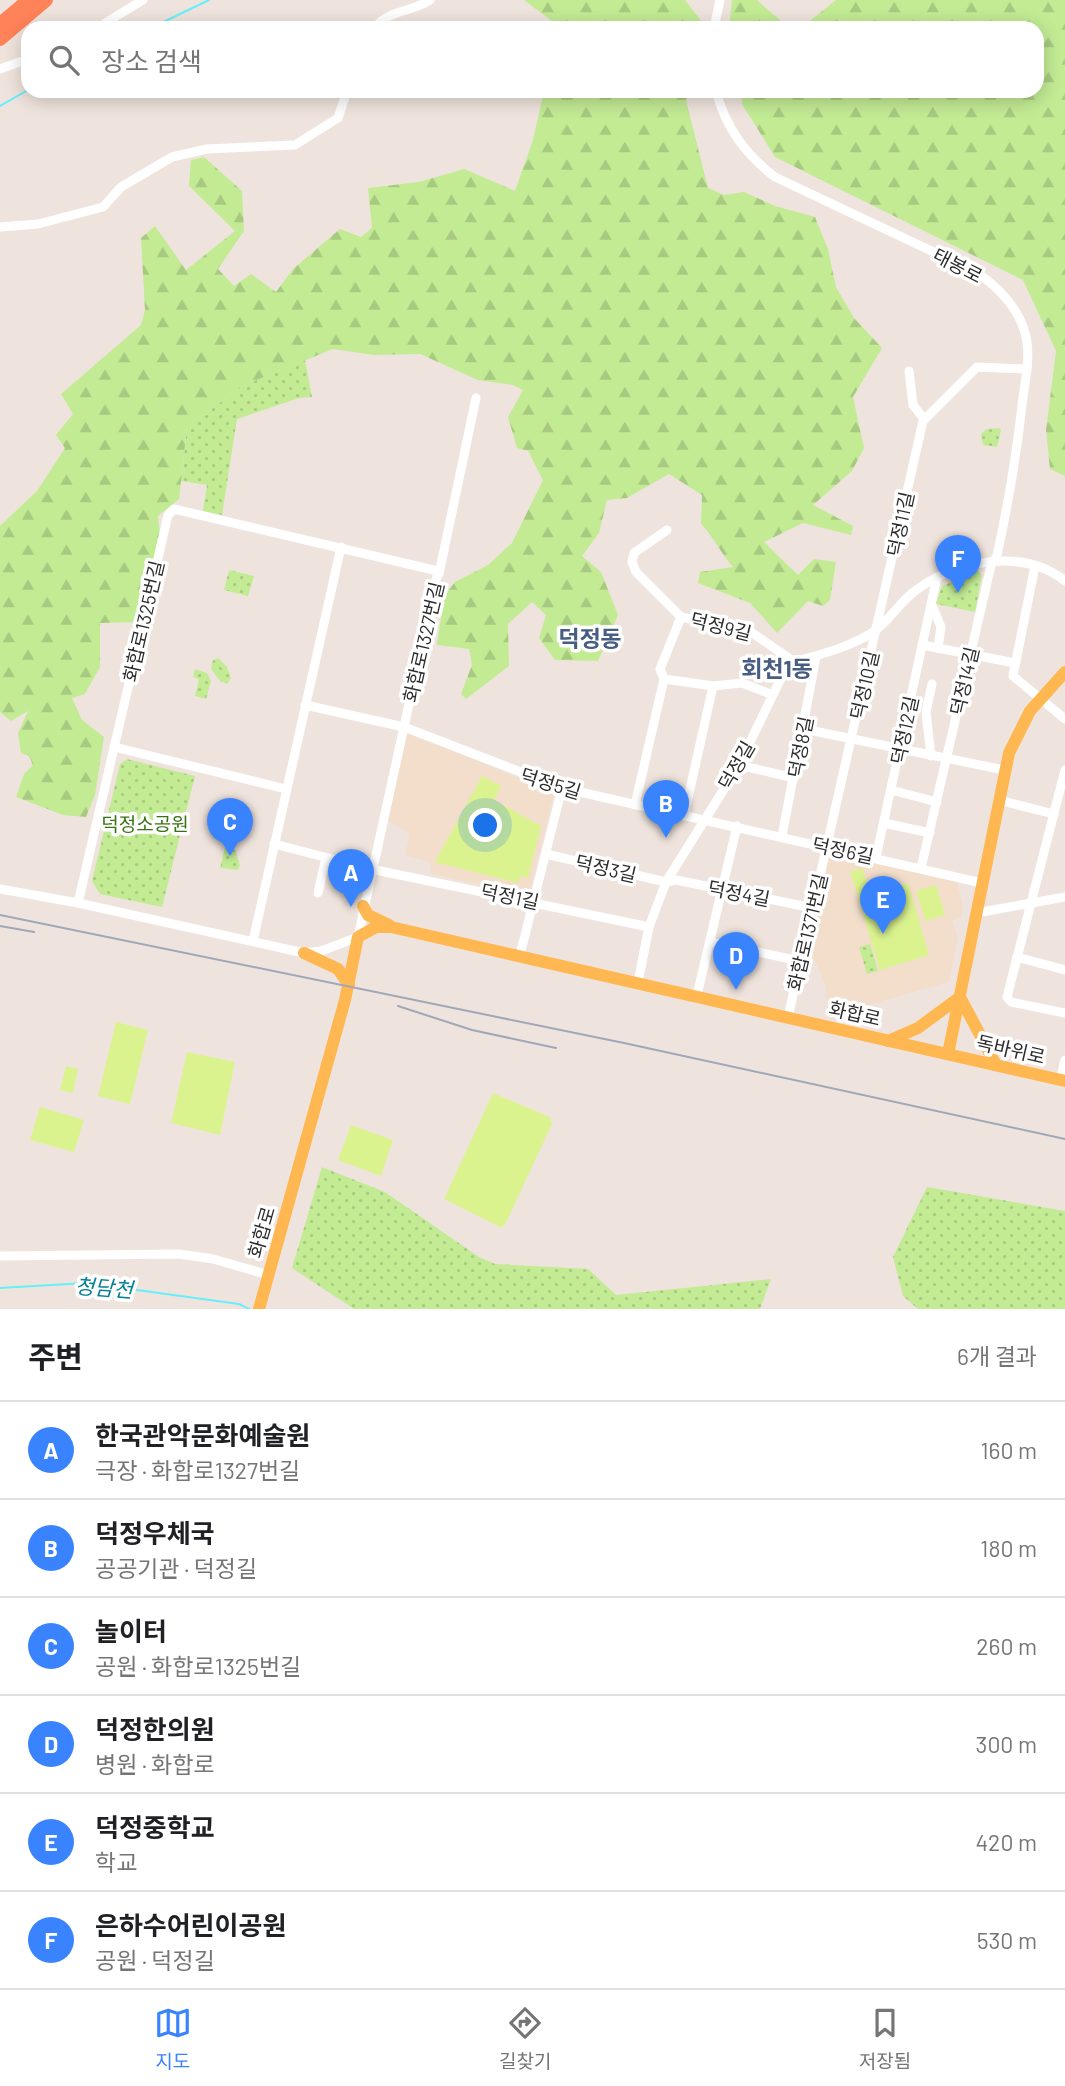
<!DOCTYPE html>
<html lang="ko">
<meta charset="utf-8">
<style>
:root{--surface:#fff;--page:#f6f6f6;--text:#202124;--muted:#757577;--line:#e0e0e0;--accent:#3a83ff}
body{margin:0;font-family:Barlow,"Noto Sans KR",sans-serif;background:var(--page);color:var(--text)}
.you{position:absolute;left:486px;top:826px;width:24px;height:24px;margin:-18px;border:5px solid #fff;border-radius:50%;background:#1a73e8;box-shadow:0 0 0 10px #1a73e833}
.badge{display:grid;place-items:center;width:46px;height:46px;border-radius:50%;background:var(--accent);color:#fff;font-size:23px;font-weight:700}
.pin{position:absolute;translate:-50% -58px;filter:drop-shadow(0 2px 4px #0008)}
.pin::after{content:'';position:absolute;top:37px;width:24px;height:21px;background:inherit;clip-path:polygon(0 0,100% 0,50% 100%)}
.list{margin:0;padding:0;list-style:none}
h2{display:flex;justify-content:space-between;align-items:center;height:91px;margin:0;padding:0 28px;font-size:30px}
h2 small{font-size:23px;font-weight:400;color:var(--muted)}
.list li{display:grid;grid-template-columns:46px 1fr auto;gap:21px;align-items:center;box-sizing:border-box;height:98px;padding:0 28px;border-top:2px solid var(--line)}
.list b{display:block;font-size:26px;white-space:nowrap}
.list p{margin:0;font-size:23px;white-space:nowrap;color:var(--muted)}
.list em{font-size:23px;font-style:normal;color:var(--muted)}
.icon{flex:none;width:38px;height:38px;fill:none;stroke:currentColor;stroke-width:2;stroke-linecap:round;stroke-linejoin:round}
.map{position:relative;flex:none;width:1065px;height:1309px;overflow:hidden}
.search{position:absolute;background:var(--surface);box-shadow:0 4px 18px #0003;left:21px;right:21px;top:21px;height:77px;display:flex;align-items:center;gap:18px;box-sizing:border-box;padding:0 24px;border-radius:21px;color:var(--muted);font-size:26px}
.sheet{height:679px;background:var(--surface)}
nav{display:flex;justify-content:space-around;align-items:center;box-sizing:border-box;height:98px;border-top:2px solid var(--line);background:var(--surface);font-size:19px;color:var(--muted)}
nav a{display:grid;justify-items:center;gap:4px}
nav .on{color:var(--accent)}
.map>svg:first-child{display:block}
</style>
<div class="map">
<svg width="1065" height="1309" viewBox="0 0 1065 1309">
<defs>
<pattern id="grass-dots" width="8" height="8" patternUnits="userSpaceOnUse" patternTransform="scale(1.75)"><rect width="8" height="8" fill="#c2eb94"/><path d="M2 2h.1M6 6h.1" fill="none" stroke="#a7ca80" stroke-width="1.8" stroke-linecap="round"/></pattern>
<pattern id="forest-firs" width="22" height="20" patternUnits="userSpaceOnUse" patternTransform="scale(1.75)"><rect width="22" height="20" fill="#c2eb94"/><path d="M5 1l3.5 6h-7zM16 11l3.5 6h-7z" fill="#a7ca80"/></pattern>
</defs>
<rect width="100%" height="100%" fill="#efe4dd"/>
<g fill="#f2decb">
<path d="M407 732 554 793 529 895 431 874 429 862 405 855 410 834 386 819Z"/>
<path d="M834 851 957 881 963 906 961 918 952 921 958 938 949 982 843 1012 831 1006 826 999V987L808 944 827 855Z"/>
</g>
<g fill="url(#grass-dots)">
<path d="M305 360 312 397 299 398 237 419 222 515 203 511 207 485 181 481 187 427 244 385Z"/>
<path d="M999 428 1001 430 997 447 983 445 981 434 987 429Z"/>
<path d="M229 570 254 576 248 596 224 590Z"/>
<path d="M978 571 982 575 975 612 936 604 942 586Z"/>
<path d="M218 658 227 667 231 678 227 684 220 681 211 669 213 660Z"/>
<path d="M195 669 207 673 211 681 206 699 195 696 199 679 193 677Z"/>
<path d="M127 759 195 776 162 907 100 894 92 881 120 764Z"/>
<path d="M225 848 235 850 240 865 238 870 220 868Z"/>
<path d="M870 944 878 971 867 974 859 947Z"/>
<path d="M322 1167 385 1192 479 1257 495 1264 588 1269 616 1295 771 1279 760 1309H354L292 1268Z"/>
<path d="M927 1187 1065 1211V1309H918L903 1296 893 1257Z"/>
</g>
<g fill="url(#forest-firs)">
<path d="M524 0H685L702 22 700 28H561Z"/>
<path d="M732 0H757L789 28H729Z"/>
<path d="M836 0H1065V476L1050 469 1046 430 1056 351 1023 280 775 157 742 104V91H1037V28H801Z"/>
<path d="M544 91H688L686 100 708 188 724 195 744 192 775 206 815 217 828 249 836 287 854 318 882 348 853 397 864 448 852 471 813 505 853 526 851 535 803 523 764 542 798 575 814 559 836 562 830 600 823 606 808 601 777 633 750 603 698 583 700 572 733 567C719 551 716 540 701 524L702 495 669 474 627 498 607 500 599 533 582 556 601 572 618 615 598 661 555 660 539 638 546 615 532 602 508 624 509 666 466 699 461 694 472 665 469 649 437 645 444 596 455 582 488 565 512 543 543 480 528 451 517 448 508 417 523 390 513 385 478 380 420 354 374 355 333 349 244 385 187 427 179 499 158 516 160 535 141 622 100 623V667L85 694 72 698 82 720 104 737 95 795 86 817 63 815 16 797 24 774 33 765 29 756 21 753 18 733 28 711 11 721 0 712V526L37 491 65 448 56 435 73 414 61 394 141 325 145 310 141 238 155 226 186 270 235 231 189 186 191 160 204 157 242 191 244 231 218 269 234 286 251 274 276 292 293 269 340 229 361 237 372 228 368 188 419 182 464 169 515 191 533 140Z"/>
</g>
<g fill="#dbf38f">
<path d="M482 776 501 786 494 800 541 826 528 878 520 876 518 883 435 862Z"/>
<path d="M862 868 870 892 858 896 850 872Z"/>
<path d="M908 883 929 955 880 970 858 898Z"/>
<path d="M936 885 945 915 925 921 916 891Z"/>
<path d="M116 1022 148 1030 130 1104 98 1096Z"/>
<path d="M187 1052 235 1062 220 1135 171 1123Z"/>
<path d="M66 1066 78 1069 73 1093 60 1090Z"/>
<path d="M493 1093 550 1117 552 1124 505 1225 500 1227 444 1199Z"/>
<path d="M40 1107 84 1120 74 1152 30 1140Z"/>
<path d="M351 1125 393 1140 381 1176 338 1160Z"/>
</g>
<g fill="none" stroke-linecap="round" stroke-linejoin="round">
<g stroke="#66effb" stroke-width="2">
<path d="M151 28 209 0"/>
<path d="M0 106 28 90"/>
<path d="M0 1288 86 1283 239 1304 249 1309"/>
</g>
<g stroke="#fff" stroke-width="9">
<path d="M97 28 143 0"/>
<path d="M374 28C390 9 410 13 430 0"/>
<path d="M714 28 720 0"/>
<path d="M0 69 28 59"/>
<path d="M716 91C726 128 745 154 775 177L976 272C998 287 1018 307 1025 333 1031 354 1026 377 1023 397 1017 453 1008 506 996 560"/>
<path d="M0 227 38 224 103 207 121 187 172 157 207 149 295 145 338 118 347 91"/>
<path d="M909 371 913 405 924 419"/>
<path d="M667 530 634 553 632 562 636 572 681 617 751 632 793 661"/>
<path d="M1035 566 1013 676 1065 719"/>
<path d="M439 574 476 398"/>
<path d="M931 603 941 627 938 648"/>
<path d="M922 645 1015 663"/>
<path d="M664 679 713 686 742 683 773 695"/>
<path d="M804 729 1004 770"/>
<path d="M114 747 286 789"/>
<path d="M931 756 926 712 932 684"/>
<path d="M739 765 794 778"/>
<path d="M1065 770 1007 997 1011 1002 1065 1013"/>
<path d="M891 790 937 802"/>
<path d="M998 800 1054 814"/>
<path d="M635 805 664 679 660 669 681 617"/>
<path d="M684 816 713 686"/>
<path d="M884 823 930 833"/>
<path d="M782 836 816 657"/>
<path d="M274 844 371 869 649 927"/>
<path d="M546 854 666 882 676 880 813 908"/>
<path d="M876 857 937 577"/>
<path d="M921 868 992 561"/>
<path d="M0 889 78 903 304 953 321 951 358 937 404 727 305 705"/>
<path d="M318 893 326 858"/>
<path d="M78 903 168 515 174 509 438 571 404 727 562 788 982 883"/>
<path d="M976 913 1065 897"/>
<path d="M253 941 341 547"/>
<path d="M710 942 800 961"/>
<path d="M520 955 562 788"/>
<path d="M1017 957 1065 970"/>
<path d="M638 982 649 927 666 882 739 765 781 678 793 661C816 657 859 644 877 629 891 618 900 602 915 591 954 561 1023 547 1065 581"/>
<path d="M697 995 737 826"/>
<path d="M788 1017 923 421 977 367 1027 369"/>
<path d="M1060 1080 1065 1060"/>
<path d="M0 1256 179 1254 213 1259 269 1275"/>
</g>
<g stroke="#ffb752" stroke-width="12">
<path d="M363 906 368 915 389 925"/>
<path d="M304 953 338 969 349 985"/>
<path d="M960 997 996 1065"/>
<path d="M888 1041 918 1028 960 997"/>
<path d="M948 1054 1009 753 1030 711 1065 672"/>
<path d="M259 1309 345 1000 358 937 376 927H391L1065 1081"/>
</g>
<g stroke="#ff8258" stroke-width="14">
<path d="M0 24 29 0"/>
<path d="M0 39 46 0"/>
</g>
<g stroke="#9fa7b8" stroke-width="2">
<path d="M0 915 624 1043 1065 1139"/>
<path d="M0 926 34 932"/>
<path d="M398 1006 472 1030 556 1048"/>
</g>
</g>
<g text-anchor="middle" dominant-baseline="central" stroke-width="7" stroke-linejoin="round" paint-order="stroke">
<g font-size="19" fill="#2c2c2c" stroke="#fff">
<text transform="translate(958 265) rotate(27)">태봉로</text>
<text transform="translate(900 524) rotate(-78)">덕정11길</text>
<text transform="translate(143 621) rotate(-77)">화합로1325번길</text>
<text transform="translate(721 626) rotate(14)">덕정9길</text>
<text transform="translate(423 642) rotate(-77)">화합로1327번길</text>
<text transform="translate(964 681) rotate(-77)">덕정14길</text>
<text transform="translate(864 685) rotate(-77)">덕정10길</text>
<text transform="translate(904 730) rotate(-78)">덕정12길</text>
<text transform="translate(800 747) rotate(-79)">덕정8길</text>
<text transform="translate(736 765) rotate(-60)">덕정길</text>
<text transform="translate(551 783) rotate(17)">덕정5길</text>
<text transform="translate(843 850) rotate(12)">덕정6길</text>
<text transform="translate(606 868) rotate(13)">덕정3길</text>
<text transform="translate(739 893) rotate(11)">덕정4길</text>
<text transform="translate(510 896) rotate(12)">덕정1길</text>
<text transform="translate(807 932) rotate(-77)">화합로1371번길</text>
<text transform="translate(855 1013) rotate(13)">화합로</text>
<text transform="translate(1011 1049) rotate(13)">독바위로</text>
<text transform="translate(261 1232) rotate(-74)">화합로</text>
</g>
<g font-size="19" fill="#387313" stroke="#fff">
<text x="145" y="823">덕정소공원</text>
</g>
<g font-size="21" font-style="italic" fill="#037e95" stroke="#fff">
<text transform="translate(104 1287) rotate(4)">청담천</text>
</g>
<g font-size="23" font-weight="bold" fill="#475d82" stroke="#fff">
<text x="590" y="638">덕정동</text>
<text x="777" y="668">회천1동</text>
</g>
</g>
</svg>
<div class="you"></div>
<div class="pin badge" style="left:351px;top:907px">A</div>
<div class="pin badge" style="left:666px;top:838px">B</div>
<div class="pin badge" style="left:230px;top:856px">C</div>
<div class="pin badge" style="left:736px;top:990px">D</div>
<div class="pin badge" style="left:883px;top:934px">E</div>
<div class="pin badge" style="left:958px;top:593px">F</div>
<div class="search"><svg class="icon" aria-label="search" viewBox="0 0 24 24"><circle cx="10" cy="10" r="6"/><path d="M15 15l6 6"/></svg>장소 검색</div>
</div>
<section class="sheet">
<h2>주변<small>6개 결과</small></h2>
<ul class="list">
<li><span class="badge">A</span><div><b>한국관악문화예술원</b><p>극장 · 화합로1327번길</p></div><em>160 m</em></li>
<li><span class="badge">B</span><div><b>덕정우체국</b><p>공공기관 · 덕정길</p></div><em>180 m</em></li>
<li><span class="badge">C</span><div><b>놀이터</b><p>공원 · 화합로1325번길</p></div><em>260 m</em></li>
<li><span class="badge">D</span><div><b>덕정한의원</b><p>병원 · 화합로</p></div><em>300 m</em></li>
<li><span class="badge">E</span><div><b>덕정중학교</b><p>학교</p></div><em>420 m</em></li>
<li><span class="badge">F</span><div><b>은하수어린이공원</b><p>공원 · 덕정길</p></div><em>530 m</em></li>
</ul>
</section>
<nav>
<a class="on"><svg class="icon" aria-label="map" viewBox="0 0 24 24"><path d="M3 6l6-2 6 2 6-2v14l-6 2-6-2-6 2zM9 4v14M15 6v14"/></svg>지도</a>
<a><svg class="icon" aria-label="directions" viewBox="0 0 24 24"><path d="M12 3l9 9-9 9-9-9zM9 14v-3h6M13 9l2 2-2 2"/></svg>길찾기</a>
<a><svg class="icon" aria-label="saved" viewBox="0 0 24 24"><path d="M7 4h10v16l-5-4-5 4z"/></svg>저장됨</a>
</nav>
